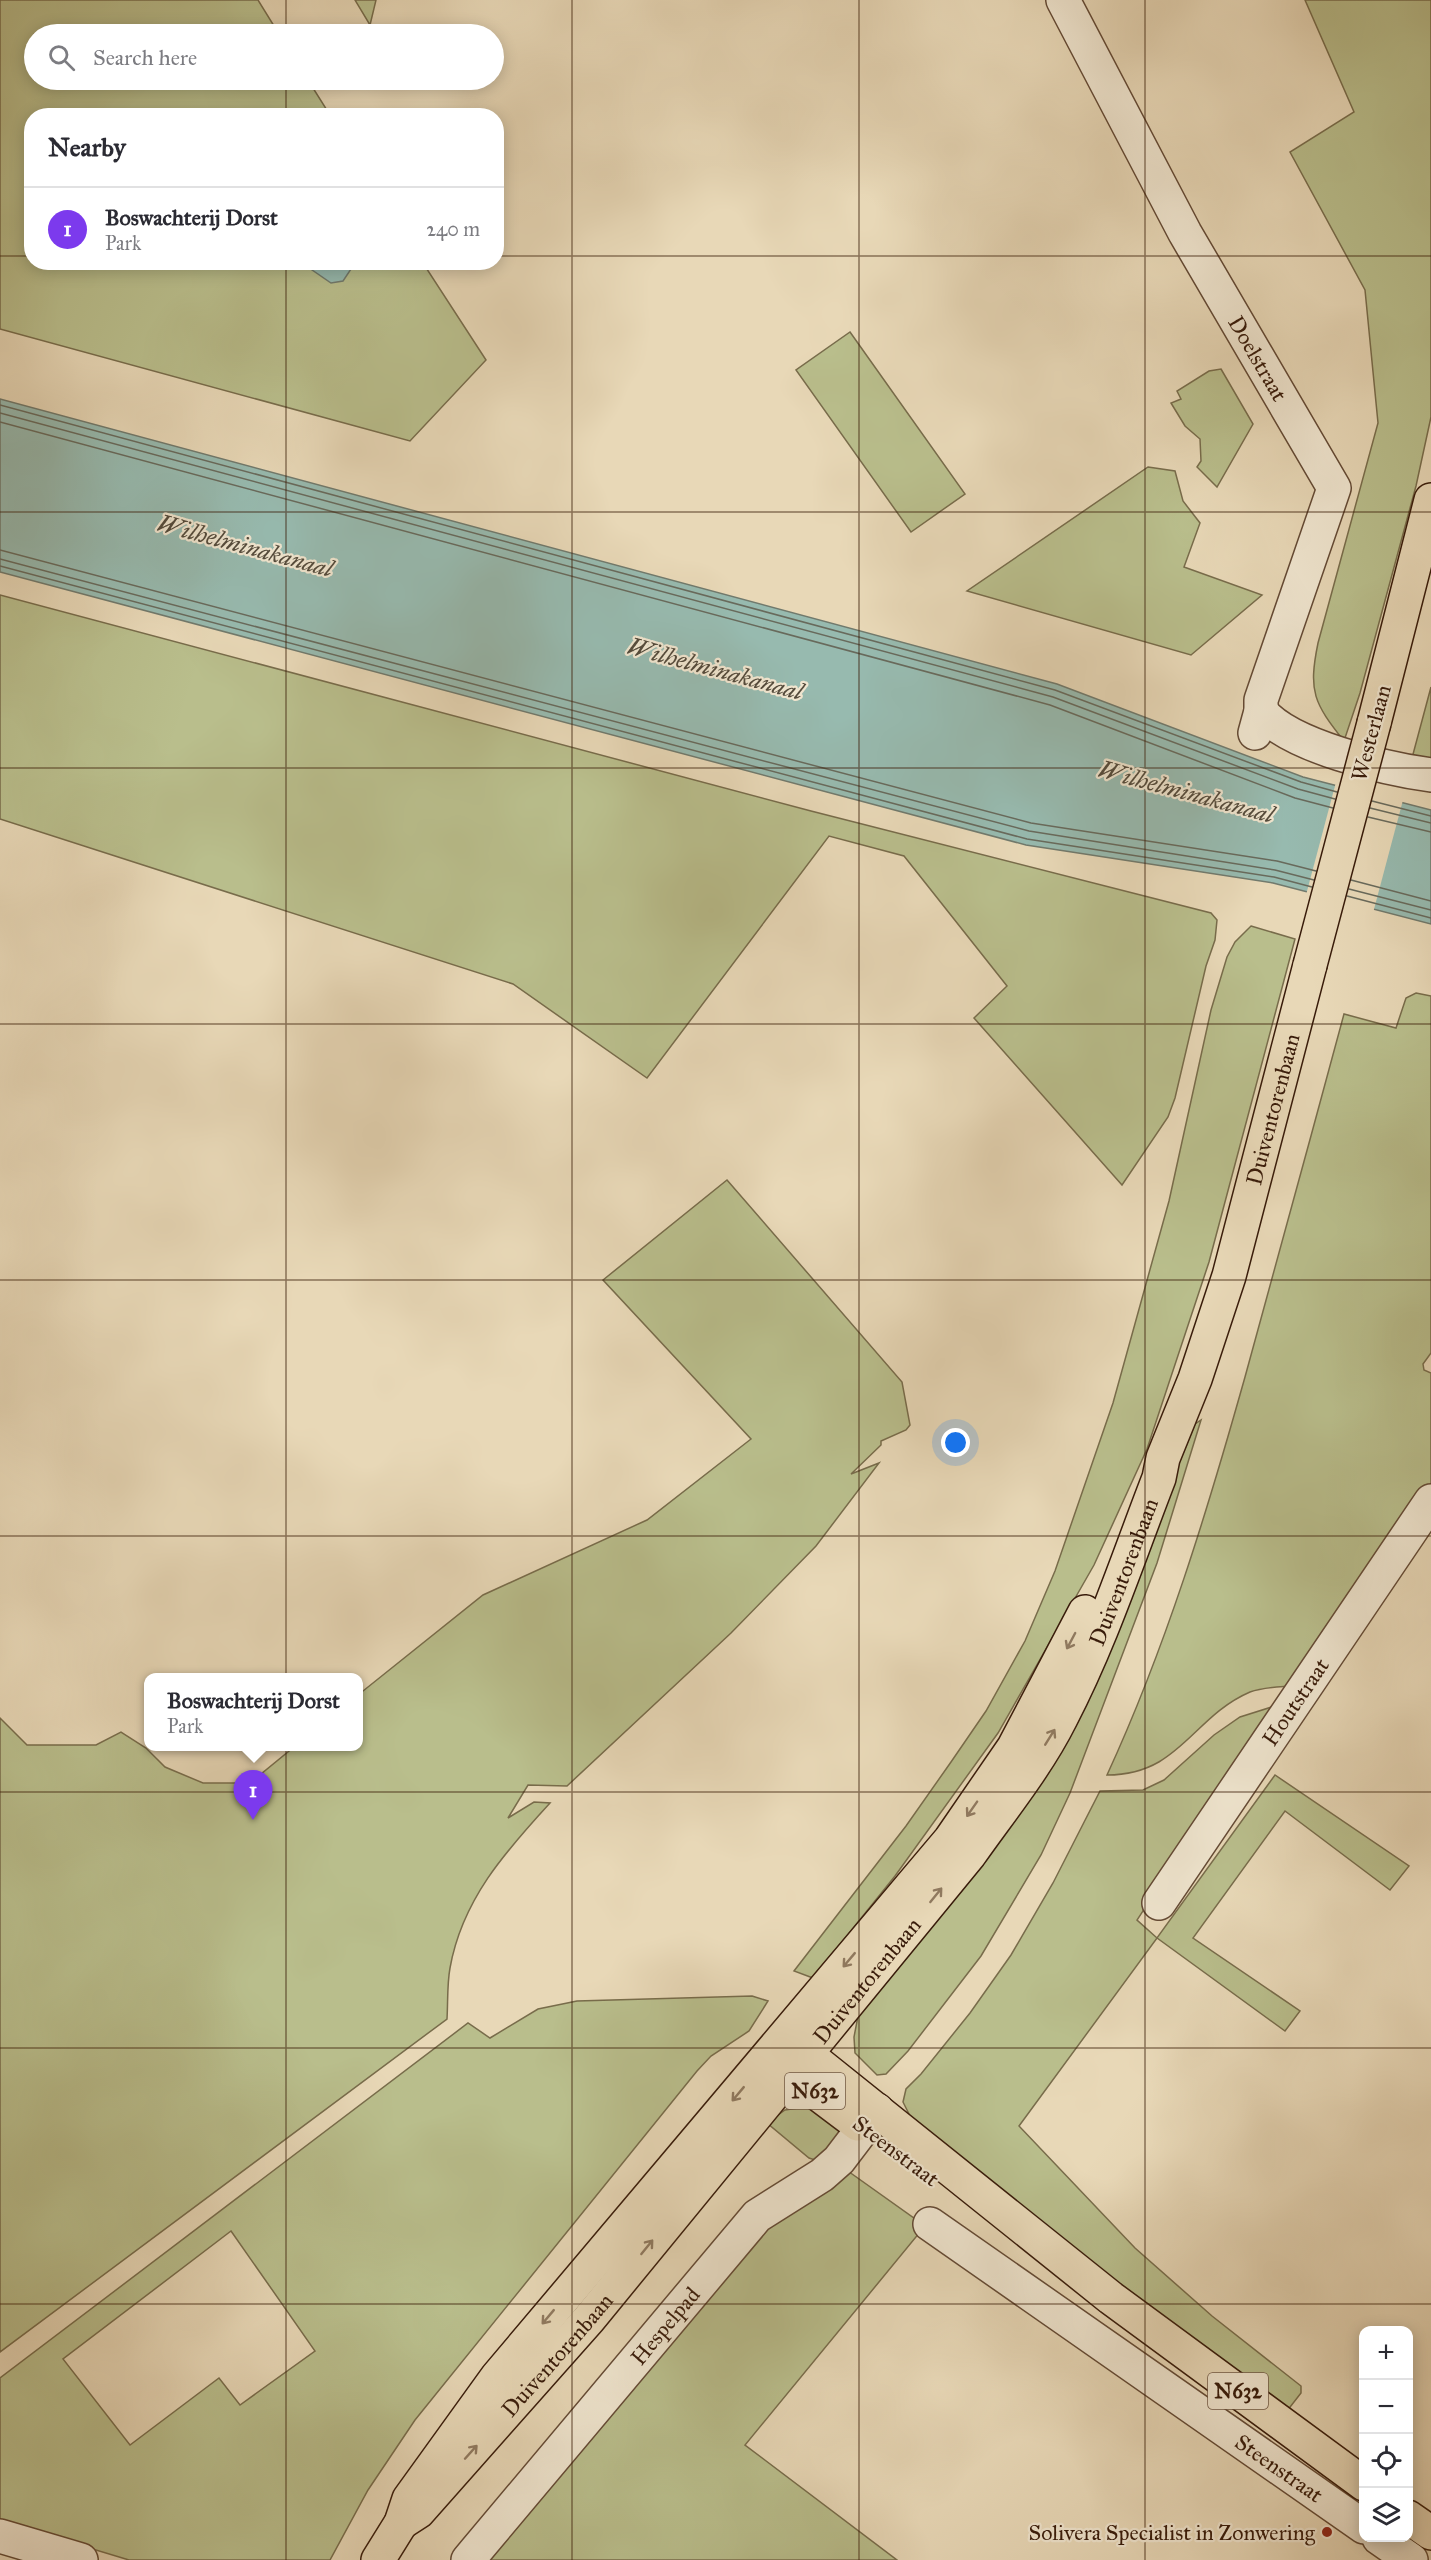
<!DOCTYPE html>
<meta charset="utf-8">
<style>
:root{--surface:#fff;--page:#f7f7f7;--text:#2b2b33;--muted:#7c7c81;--line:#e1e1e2;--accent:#7c3aed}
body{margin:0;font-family:"IM FELL Great Primer",serif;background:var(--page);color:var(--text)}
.controls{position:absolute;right:18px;bottom:18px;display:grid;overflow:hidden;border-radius:12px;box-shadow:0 3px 15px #0003}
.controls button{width:54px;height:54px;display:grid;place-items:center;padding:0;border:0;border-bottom:2px solid var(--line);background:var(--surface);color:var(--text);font:30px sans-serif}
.you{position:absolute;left:956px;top:1443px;width:21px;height:21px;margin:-15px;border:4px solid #fff;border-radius:50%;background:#1a73e8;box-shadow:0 0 0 9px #1a73e833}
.badge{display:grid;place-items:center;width:39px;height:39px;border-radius:50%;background:var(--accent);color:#fff;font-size:20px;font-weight:700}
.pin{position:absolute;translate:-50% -50px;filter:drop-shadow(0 2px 3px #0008)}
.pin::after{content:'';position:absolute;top:32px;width:21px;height:18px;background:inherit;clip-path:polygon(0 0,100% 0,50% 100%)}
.popup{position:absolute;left:144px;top:1673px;width:219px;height:78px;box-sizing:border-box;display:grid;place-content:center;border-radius:12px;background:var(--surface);filter:drop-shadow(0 2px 4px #0005);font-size:20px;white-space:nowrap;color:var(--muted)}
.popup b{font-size:22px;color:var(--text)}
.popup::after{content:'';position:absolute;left:50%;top:100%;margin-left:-12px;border:12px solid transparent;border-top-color:var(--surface)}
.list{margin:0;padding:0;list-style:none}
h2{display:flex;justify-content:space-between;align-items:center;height:78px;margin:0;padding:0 24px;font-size:26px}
h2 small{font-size:20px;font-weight:400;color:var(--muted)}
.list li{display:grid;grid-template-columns:39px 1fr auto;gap:18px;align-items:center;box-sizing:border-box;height:84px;padding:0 24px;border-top:2px solid var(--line)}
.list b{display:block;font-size:22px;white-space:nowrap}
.list p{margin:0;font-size:20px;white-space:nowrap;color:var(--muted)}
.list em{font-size:20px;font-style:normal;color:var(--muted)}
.icon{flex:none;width:33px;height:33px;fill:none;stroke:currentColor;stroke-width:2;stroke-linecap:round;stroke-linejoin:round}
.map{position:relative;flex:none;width:1431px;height:2560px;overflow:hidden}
.search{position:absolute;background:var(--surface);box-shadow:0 3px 15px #0003;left:24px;top:24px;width:480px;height:66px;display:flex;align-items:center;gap:15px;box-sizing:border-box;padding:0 21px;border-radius:33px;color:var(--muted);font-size:22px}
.panel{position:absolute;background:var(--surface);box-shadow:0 3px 15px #0003;left:24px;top:108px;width:480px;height:162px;border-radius:24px}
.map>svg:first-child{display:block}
</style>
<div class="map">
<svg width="1431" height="2560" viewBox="0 0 1431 2560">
<rect width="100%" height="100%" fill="#e8d8b7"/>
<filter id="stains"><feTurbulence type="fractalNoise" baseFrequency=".00333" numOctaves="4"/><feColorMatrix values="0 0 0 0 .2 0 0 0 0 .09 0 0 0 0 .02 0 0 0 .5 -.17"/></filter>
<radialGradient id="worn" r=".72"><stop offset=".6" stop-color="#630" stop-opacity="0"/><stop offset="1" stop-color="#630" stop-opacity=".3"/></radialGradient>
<g fill="#b9be8c" stroke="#786c4b" stroke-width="1.5" fill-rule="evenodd">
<path d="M0 0H258L279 34H34V80H308L330 115 32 116V262L423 263 486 360 410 441 0 329Z"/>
<path d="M355 0H376L370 25Z"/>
<path d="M1305 0H1431V417L1416 486 1360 693 1344 741C1314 703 1308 692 1318 643L1378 423 1365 290 1290 152 1354 112Z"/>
<path d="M850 332 965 494 911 532 796 370Z"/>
<path d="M1221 369 1253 424 1217 487 1197 467 1201 461 1200 439 1185 426 1171 403 1181 399 1177 391 1209 371Z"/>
<path d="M1148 467 1175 471 1183 501 1200 523 1184 567 1262 595 1191 655 967 591Z"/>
<path d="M0 595 811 811 1211 913 1217 920 1215 940 1206 966 1175 1098 1168 1117 1122 1185 974 1018 1007 986 904 856 829 836 647 1078 513 984 0 819Z"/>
<path d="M1431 687V759L1412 758Z"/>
<path d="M1251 926 1295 939 1209 1262 1147 1449 1094 1565 998 1733 895 1876 813 1978 794 1971 906 1826 951 1762 986 1711 1025 1641 1055 1571 1113 1403 1169 1201 1211 1010 1227 957 1235 942Z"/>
<path d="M1416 993 1431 996V1353L1423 1364 1424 1370 1431 1373V1492L1291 1686C1277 1687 1263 1687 1250 1692 1192 1717 1180 1775 1107 1775 1166 1647 1207 1512 1245 1377 1279 1256 1311 1135 1344 1014L1396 1028 1406 998Z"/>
<path d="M727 1180 902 1382 910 1425 906 1430 881 1441V1445L851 1474 879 1463 816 1546 731 1633 567 1786 528 1785 508 1818 534 1802 550 1803C505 1852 462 1900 450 1968 447 1984 448 2002 447 2019L0 2352V1718L27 1745H96L121 1732 146 1748 165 1767 203 1783H250L294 1747 358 1746V1695L483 1595 647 1520 751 1439 603 1280Z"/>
<path d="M1201 1420 1157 1563 1070 1793 1041 1855 981 1956 908 2051 886 2074 877 2075 855 2053 854 2037 858 2016 1162 1505 1195 1424Z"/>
<path d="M1278 1705 1137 1920 1157 1938 1275 1775 1409 1866 1390 1890 1285 1811 1193 1938 1300 2011 1285 2031 1157 1938 1019 2126 1135 2248 1212 2316 1301 2386V2393L1287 2411 1116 2291 910 2116 903 2102 906 2089 921 2074 970 2013 1011 1955 1053 1883 1100 1791 1143 1790 1164 1780 1214 1735 1240 1717Z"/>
<path d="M752 1996 768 2001 749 2031 711 2056 697 2071 415 2420 368 2490 330 2560H129L0 2521V2378L468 2023 490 2038 538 2009 577 2001ZM231 2231 315 2351 240 2405 219 2378 130 2445 63 2359Z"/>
<path d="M818 2105 842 2126 838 2138 818 2161 809 2158 767 2123 785 2110Z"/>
<path d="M838 2164 925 2226 745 2445 897 2560H489L772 2212Z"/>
</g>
<g fill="#97baaf" stroke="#717a6d" stroke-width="1.5">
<path d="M302 263 355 262V263L343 281 331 283Z"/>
<path d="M0 399 1057 684 1303 777 1431 810V924L1273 883 1026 845 0 572Z"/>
</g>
<path fill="#e8d8b7" d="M1336 782 1403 800 1373 913 1306 895Z"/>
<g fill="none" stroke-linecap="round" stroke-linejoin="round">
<g stroke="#686a5c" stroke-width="1.5">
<path d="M0 405 1055 690 1301 782 1337 792"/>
<path d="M0 413 1053 697 1298 789 1335 799"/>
<path d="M0 422 1050 705 1295 798 1333 808"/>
<path d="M0 550 1031 823 1277 861 1316 871"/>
<path d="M0 559 1029 831 1275 870 1314 880"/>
<path d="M0 566 1027 839 1274 877 1312 887"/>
<path d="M1372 801 1431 816"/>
<path d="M1370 808 1431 823"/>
<path d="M1368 817 1431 832"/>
<path d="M1351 880 1431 901"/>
<path d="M1349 889 1431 910"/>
<path d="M1347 896 1431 918"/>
</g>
<g stroke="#644a35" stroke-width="36">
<g id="minor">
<path id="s1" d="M1063 0 1185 233 1334 488 1261 700V711L1255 733"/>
<path d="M1261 711C1288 746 1387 769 1431 775"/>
<path id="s2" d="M1159 1903 1431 1501"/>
<path id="s3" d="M930 2224 1364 2527"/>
<path d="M0 2536 81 2560"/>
<path d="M1379 2538 1411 2560"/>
<path id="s4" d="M468 2560 757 2216 822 2175 839 2160 877 2110"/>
</g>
</g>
<g stroke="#381b0a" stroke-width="36">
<g id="major">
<path d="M1374 723 1431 500"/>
<path d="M784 2049 805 2053 1111 2298 1364 2484"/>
<path d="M778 2054 789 2072 858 2124"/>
<path d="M1408 2517 1431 2533"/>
<path id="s5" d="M401 2523 418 2512 589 2319 970 1854C1001 1810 1037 1766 1061 1718 1101 1641 1128 1558 1159 1478L1163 1458 1195 1379 1229 1276 1310 965"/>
<path d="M378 2560 401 2523 409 2499 497 2377 950 1840 1014 1747 1085 1612"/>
</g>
</g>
<use href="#minor" stroke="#f0e6d0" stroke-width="33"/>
<use href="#major" stroke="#e8d8b7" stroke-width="33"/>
<g stroke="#381b0a" stroke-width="36" stroke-linecap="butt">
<path id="major-bridge" d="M1310 965 1374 723"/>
</g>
<use href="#major-bridge" stroke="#e8d8b7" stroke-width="33"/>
</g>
<defs><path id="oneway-shaft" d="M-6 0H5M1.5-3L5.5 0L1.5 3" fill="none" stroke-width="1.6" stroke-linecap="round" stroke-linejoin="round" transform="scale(1.5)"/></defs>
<g stroke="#907a60">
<use href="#oneway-shaft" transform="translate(1071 1641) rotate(118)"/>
<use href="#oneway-shaft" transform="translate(1050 1737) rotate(-58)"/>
<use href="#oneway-shaft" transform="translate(972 1809) rotate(125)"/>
<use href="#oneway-shaft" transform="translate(936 1895) rotate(-51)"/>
<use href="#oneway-shaft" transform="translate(849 1960) rotate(130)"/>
<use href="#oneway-shaft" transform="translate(738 2094) rotate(130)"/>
<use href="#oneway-shaft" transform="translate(647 2247) rotate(-51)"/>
<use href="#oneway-shaft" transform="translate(548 2317) rotate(130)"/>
<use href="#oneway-shaft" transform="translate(471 2452) rotate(-48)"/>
</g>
<path fill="none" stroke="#381b0a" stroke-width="1.5" stroke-opacity="0.55" d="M286 0V34M572 0V2560M859 0V2560M1145 0V2560M286 80V116M0 256H32M496 256H1431M286 262V2560M0 512H1431M0 768H1431M0 1024H1431M0 1280H1431M0 1536H1431M0 1792H1431M0 2048H1431M0 2304H1431"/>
<circle fill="#8f2418" stroke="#f0e6d0" stroke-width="2" cx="1327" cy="2532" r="6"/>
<g text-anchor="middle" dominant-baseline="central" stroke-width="4.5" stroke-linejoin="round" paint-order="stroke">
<g fill="#f0e6d0" stroke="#6f5845" stroke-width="1.5">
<rect x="785" y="2073" width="60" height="36" rx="4.5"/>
<rect x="1208" y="2373" width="60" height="36" rx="4.5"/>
</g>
<g font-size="21" font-weight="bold" fill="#381b0a">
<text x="815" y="2091">N632</text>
<text x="1238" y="2391">N632</text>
</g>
<g font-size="22" fill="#381b0a" stroke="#f0e6d0">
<text stroke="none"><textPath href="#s1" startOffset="408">Doelstraat</textPath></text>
<text transform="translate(1371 733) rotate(-75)">Westerlaan</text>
<text stroke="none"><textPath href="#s5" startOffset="1689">Duiventorenbaan</textPath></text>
<text stroke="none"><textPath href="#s5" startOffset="1202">Duiventorenbaan</textPath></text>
<text stroke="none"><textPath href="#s2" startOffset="243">Houtstraat</textPath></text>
<text stroke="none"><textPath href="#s5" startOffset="716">Duiventorenbaan</textPath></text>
<text transform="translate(896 2151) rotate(37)">Steenstraat</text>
<text stroke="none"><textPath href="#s4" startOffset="306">Hespelpad</textPath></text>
<text stroke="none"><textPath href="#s5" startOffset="230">Duiventorenbaan</textPath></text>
<text stroke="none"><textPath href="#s3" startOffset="426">Steenstraat</textPath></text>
</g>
<g font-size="22" fill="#381b0a" stroke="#f0e6d0" text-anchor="end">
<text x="1315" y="2532">Solivera Specialist in Zonwering</text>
</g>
<g font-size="24" font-style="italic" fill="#544b3c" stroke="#f0e6d0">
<text transform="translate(245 546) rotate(15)">Wilhelminakanaal</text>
<text transform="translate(715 669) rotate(15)">Wilhelminakanaal</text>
<text transform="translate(1186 792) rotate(15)">Wilhelminakanaal</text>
</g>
</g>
<rect width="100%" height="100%" filter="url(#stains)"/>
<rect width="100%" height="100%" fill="url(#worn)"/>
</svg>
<div class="controls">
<button>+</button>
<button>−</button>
<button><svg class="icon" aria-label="locate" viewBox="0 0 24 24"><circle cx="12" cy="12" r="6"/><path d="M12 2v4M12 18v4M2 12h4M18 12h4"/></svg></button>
<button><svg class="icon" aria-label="layers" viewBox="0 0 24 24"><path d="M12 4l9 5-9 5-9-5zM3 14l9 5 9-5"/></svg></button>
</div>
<div class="you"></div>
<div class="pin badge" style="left:253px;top:1820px">1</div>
<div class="popup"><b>Boswachterij Dorst</b>Park</div>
<div class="search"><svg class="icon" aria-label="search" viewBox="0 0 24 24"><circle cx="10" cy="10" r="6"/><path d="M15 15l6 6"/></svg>Search here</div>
<section class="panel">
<h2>Nearby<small></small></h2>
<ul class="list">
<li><span class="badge">1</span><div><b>Boswachterij Dorst</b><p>Park</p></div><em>240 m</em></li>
</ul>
</section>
</div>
